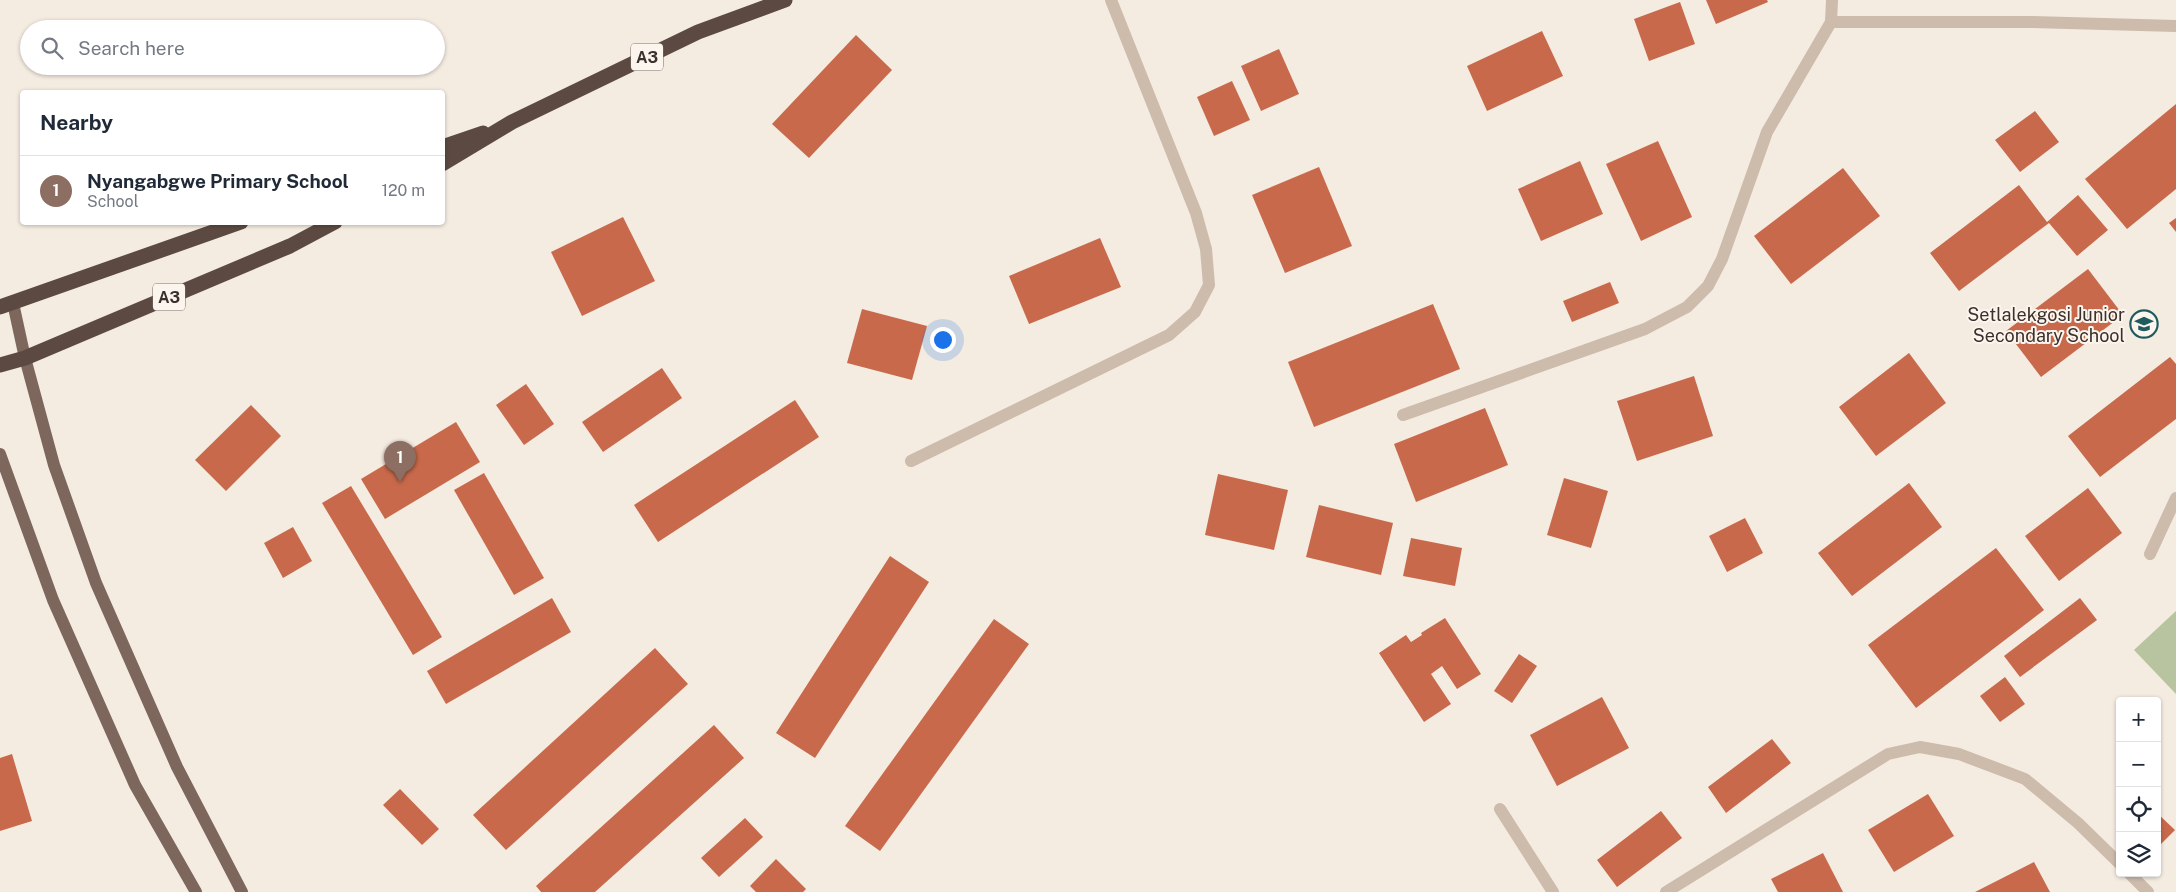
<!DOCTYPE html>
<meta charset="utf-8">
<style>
:root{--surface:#fff;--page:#f2f2f3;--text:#1f2937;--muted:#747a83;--line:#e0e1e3;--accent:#1f5a5e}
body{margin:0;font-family:"Public Sans",sans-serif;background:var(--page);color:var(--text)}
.controls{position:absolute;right:15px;bottom:15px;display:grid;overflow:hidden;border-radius:5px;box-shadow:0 1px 4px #0004}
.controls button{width:45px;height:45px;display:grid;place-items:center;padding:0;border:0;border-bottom:1px solid var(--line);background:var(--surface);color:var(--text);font:25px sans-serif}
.you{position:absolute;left:942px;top:339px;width:18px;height:18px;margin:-12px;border:4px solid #fff;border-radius:50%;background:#1a73e8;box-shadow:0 0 0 8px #1a73e833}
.badge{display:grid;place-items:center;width:32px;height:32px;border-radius:50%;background:var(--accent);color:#fff;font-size:16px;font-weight:700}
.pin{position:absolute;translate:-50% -41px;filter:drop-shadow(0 1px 2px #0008)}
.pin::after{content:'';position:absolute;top:26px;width:18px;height:15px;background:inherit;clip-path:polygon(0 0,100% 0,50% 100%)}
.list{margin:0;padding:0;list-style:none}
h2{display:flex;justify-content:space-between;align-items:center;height:65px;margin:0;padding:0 20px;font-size:21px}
h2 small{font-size:16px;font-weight:400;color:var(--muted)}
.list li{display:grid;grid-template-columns:32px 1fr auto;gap:15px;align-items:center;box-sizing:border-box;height:70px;padding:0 20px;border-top:1px solid var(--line)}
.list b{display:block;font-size:19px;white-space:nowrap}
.list p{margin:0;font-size:16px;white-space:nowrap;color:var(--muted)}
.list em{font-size:16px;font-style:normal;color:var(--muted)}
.icon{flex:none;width:28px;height:28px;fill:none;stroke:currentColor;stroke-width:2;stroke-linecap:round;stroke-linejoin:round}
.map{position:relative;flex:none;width:2176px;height:892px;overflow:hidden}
.search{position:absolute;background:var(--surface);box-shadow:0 1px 4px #0004;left:20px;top:20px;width:425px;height:55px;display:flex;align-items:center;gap:12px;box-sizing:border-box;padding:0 18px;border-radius:28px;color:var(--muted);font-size:19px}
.panel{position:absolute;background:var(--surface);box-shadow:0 1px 4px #0004;left:20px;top:90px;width:425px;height:135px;border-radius:5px}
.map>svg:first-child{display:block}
</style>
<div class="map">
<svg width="2176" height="892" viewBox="0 0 2176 892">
<rect width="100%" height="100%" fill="#f4ebe1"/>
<path fill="#b8c4a0" d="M2176 611V694L2134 650Z"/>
<g fill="#c8694b">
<path d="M1706 0H1767L1768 2 1716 24Z"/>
<path d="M1680 2 1695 44 1649 61 1634 19Z"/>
<path d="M1542 31 1563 76 1487 111 1467 66Z"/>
<path d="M856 35 892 70 809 158 772 124Z"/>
<path d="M1279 49 1299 94 1261 111 1241 66Z"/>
<path d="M1232 81 1250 120 1214 136 1197 97Z"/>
<path d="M2176 104V189L2127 229 2085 179Z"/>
<path d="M2035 111 2059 142 2020 172 1995 140Z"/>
<path d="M1658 141 1692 217 1641 241 1606 164Z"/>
<path d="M1580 161 1603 214 1541 241 1518 189Z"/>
<path d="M1319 167 1352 246 1285 273 1252 195Z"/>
<path d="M1843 168 1880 216 1791 284 1754 236Z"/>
<path d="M2019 185 2047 222 2078 195 2108 230 2077 256 2049 223 1959 291 1930 253Z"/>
<path d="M623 217 655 281 582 316 551 252Z"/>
<path d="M2176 218V232L2169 223Z"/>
<path d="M1100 238 1121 287 1029 324 1009 276Z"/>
<path d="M2088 269 2123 315 2041 377 2006 331Z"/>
<path d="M1610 282 1619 303 1572 322 1563 301Z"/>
<path d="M1433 304 1460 369 1314 427 1288 362Z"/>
<path d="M862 309 927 326 912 380 847 363Z"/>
<path d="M1909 353 1946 403 1876 456 1839 407Z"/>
<path d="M2170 357 2176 364V419L2100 477 2068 436Z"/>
<path d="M662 368 682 398 603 452 582 422Z"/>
<path d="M1694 376 1713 436 1637 461 1617 401Z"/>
<path d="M526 384 554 424 524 445 496 405Z"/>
<path d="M795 400 819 437 658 542 634 505Z"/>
<path d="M251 405 281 436 226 491 195 460Z"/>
<path d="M1485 408 1508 465 1416 502 1394 444Z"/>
<path d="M456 422 480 462 385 519 361 479Z"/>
<path d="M484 473 544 578 514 595 454 490Z"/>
<path d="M1218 474 1288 490 1274 550 1205 535Z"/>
<path d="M1564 478 1608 491 1591 548 1547 535Z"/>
<path d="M1909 483 1942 527 1852 596 1818 553Z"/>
<path d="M351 486 442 637 413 655 322 503Z"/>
<path d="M2088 488 2122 533 2059 581 2025 536Z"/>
<path d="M1319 505 1393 523 1381 575 1306 557Z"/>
<path d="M1745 518 1763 553 1727 572 1709 536Z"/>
<path d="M293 527 312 561 283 578 264 543Z"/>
<path d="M1411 538 1462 548 1455 586 1403 576Z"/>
<path d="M1996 548 2044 610 1916 708 1868 645Z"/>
<path d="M890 556 929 582 815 758 776 733Z"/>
<path d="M552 598 571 632 446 704 427 671Z"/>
<path d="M2080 598 2097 620 2020 677 2004 656Z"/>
<path d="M1445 618 1481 674 1457 689 1442 666 1431 674 1451 704 1424 722 1379 653 1406 635 1411 642 1422 635 1421 633Z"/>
<path d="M994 619 1029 644 880 851 845 826Z"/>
<path d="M655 648 688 684 506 850 473 815Z"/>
<path d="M1519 654 1537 666 1512 703 1494 691Z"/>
<path d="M2005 677 2025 704 2000 722 1980 696Z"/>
<path d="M1602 697 1629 748 1557 786 1530 735Z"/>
<path d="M714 725 744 758 595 892H541L536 886Z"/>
<path d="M1772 739 1791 763 1726 813 1708 787Z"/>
<path d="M12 754 32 821 0 831V758Z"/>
<path d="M400 789 439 829 422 845 383 805Z"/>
<path d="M1928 794 1954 836 1894 872 1868 830Z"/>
<path d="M1661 811 1682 838 1617 887 1597 860Z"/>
<path d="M2157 813 2175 830 2157 848Z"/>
<path d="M745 818 763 837 719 877 701 858Z"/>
<path d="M1823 853 1843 892H1778L1771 879Z"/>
<path d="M776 859 806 889 803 892H756L750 886Z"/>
<path d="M2034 862 2050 892H1975Z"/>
</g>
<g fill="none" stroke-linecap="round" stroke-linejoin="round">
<g stroke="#cdbbac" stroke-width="12">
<path d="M1831 22H2032L2176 26"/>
<path d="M1403 415 1645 329 1687 307 1708 286 1722 259 1767 132 1831 22 1832 0"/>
<path d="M911 461 1169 335 1195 312 1209 285 1206 249 1196 213 1111 0"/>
<path d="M2150 554 2176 498"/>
<path d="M1500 809 1553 892"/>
<path d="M2129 873 2148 892"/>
<path d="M1666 892 1888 754 1920 747 1959 754 2025 779 2078 823 2120 864"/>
</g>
<g stroke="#7d675c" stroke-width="12">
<path d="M13 303 25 358 54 465 96 583 177 767 242 892"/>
<path d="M0 454 53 600 135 785 196 892"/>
</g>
<g stroke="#5c4a42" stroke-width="15">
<path d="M442 147 483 133"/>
<path d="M442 164 512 122 698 32 785 0"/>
<path d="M0 307 241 222"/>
<path d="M0 365 25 358 290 246 335 222"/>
</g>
</g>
<defs>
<g id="school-ring" transform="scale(1.4375)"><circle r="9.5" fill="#fbf5ee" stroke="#1f5a5e" stroke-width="1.5"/><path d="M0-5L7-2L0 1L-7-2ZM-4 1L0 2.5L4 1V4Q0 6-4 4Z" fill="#1f5a5e"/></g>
</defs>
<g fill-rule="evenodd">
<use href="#school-ring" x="2144" y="324"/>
</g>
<g text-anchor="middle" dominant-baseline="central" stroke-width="4" stroke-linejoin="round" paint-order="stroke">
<g fill="#fbf5ee" stroke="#756b66" stroke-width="1">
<rect x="631" y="43.5" width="32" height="27" rx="4"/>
<rect x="153" y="283.5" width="32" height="27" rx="4"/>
</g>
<g font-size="16" font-weight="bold" fill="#3b302b">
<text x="647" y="57">A3</text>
<text x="169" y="297">A3</text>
</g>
<g font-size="18" fill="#3b302b" stroke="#fbf5ee" text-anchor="end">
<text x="2125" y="314">Setlalekgosi Junior<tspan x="2125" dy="21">Secondary School</tspan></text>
</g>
</g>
</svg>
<div class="controls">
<button>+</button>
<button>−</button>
<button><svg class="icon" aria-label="locate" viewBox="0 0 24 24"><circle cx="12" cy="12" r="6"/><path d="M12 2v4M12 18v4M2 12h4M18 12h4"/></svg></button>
<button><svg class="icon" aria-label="layers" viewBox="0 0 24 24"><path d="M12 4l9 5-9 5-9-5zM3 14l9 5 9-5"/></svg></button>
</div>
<div class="you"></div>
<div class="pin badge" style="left:400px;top:482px;background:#8d6e63">1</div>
<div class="search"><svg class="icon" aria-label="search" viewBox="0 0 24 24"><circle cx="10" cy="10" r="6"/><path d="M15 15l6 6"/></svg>Search here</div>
<section class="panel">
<h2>Nearby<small></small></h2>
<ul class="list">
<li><span class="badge" style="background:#8d6e63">1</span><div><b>Nyangabgwe Primary School</b><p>School</p></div><em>120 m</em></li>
</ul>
</section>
</div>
